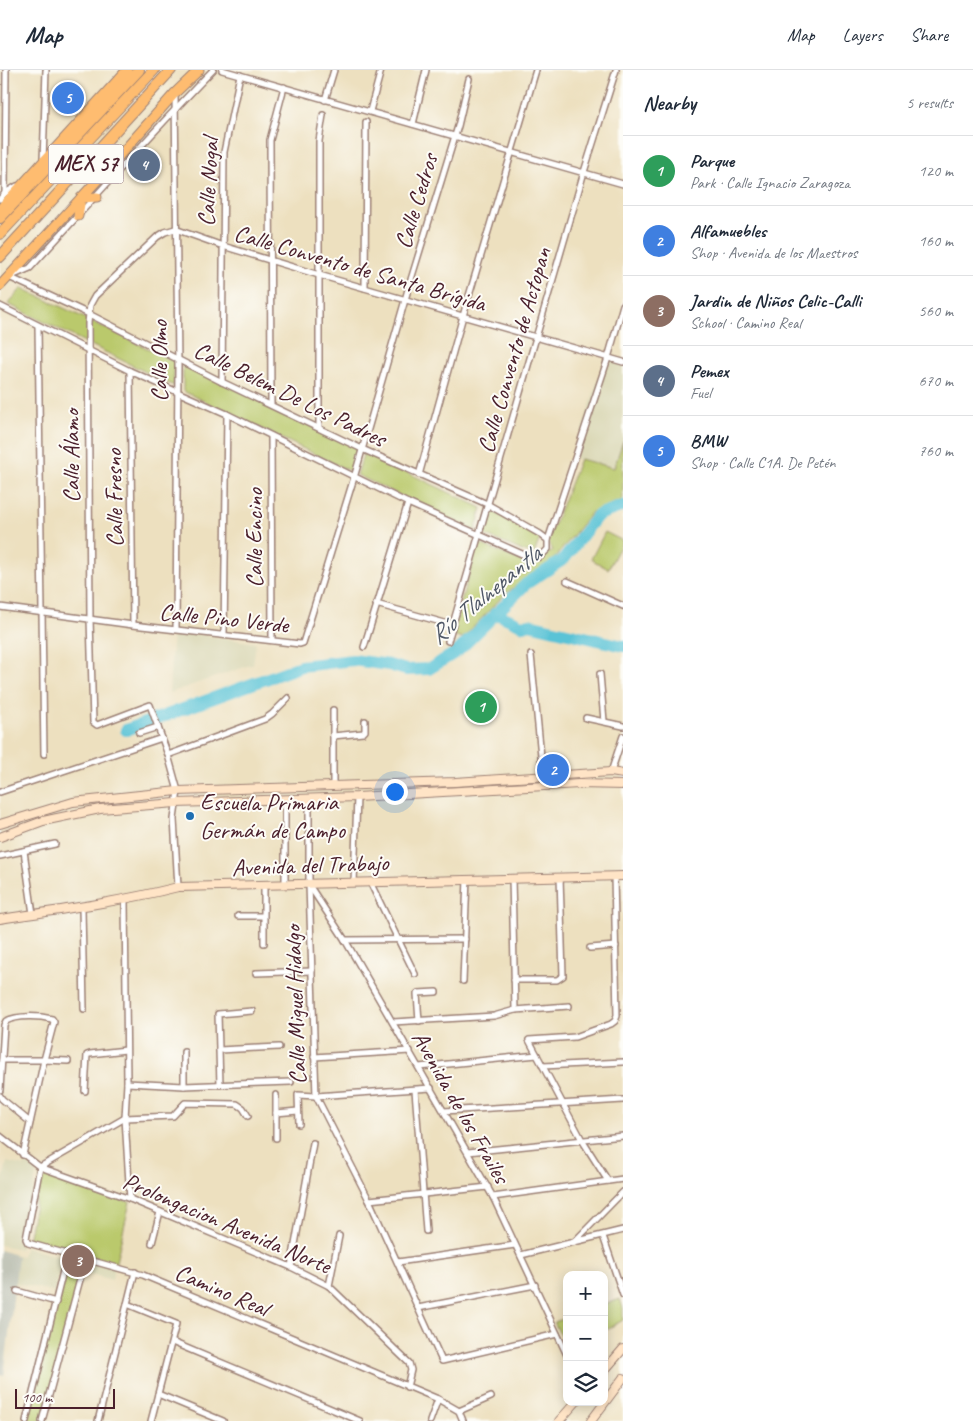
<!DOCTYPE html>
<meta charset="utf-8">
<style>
:root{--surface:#fff;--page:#f2f2f3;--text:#1f2937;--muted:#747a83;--line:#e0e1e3;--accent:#1f6fb2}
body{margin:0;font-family:Caveat,sans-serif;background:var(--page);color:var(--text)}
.controls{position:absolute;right:15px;bottom:15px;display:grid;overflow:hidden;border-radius:10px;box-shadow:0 2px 12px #0003}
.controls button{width:45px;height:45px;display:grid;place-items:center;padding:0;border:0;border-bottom:1px solid var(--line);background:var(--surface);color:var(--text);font:25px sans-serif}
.scale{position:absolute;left:15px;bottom:12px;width:100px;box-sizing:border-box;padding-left:5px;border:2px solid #4a1f2b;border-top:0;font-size:14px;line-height:18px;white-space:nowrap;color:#4a1f2b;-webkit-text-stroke:4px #fdfcf7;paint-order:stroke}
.you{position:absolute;left:394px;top:721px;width:18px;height:18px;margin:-12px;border:4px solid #fff;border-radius:50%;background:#1a73e8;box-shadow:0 0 0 8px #1a73e833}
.badge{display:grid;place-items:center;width:32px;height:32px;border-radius:50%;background:var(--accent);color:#fff;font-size:16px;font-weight:700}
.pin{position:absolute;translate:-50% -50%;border:2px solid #fff;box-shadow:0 1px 5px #0006}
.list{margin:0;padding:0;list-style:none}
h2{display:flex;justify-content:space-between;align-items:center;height:65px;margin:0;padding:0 20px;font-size:21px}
h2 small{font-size:16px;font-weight:400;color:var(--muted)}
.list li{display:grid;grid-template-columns:32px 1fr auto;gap:15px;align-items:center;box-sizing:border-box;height:70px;padding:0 20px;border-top:1px solid var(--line)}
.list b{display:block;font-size:19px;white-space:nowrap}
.list p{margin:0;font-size:16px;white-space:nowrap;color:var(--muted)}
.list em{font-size:16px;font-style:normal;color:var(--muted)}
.icon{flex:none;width:28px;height:28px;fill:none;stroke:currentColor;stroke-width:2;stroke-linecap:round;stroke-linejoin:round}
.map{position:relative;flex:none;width:623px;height:1351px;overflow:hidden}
header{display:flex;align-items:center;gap:30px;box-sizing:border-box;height:70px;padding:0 25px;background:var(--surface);border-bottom:1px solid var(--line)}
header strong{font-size:24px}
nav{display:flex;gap:28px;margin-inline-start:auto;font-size:18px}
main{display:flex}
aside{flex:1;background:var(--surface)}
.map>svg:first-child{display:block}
</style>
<header>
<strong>Map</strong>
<nav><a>Map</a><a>Layers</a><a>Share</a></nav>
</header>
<main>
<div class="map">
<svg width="623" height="1351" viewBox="0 0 623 1351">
<rect width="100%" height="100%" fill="#fdfcf7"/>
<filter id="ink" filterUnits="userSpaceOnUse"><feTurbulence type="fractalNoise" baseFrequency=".02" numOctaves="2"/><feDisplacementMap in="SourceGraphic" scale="10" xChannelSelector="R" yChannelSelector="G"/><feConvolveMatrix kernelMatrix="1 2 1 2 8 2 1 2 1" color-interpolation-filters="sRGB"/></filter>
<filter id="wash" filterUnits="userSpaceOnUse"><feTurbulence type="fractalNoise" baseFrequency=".0096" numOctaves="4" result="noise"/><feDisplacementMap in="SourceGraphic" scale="20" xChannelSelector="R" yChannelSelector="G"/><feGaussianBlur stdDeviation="1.12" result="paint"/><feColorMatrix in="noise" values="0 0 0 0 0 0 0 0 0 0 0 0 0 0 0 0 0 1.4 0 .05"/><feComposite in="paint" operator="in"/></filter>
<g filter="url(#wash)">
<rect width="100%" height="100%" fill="#ede0bf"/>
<g fill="#dcd9b8">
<path d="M606 285 623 290V371L614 398 573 388Z"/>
<path d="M173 561 256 573 253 594 169 623Z"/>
<path d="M7 1092 24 1096 26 1092 38 1096 20 1179 0 1175V1122Z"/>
<path d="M25 1177 63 1188 54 1222 0 1209V1181L22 1186Z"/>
<path d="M67 1184 115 1197 112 1210 64 1197Z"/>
</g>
<path fill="#c3c6b9" d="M0 1180 18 1186 4 1306 0 1305Z"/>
<g fill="#bac96c" stroke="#82744c">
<path d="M22 218 174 291V316L8 234Z"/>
<path d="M183 294 359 379 352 402 183 321Z"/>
<path d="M623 371V430L592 442 554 489 505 524 463 568 451 565 478 473 527 493 553 481 548 470 580 389 614 398Z"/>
<path d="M364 382 482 438 475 461 357 405Z"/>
<path d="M489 439 540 468 534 484 525 482 482 464Z"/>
<path d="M605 462 623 471 608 499 591 489Z"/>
<path d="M41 1103 130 1132 115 1196 28 1171Z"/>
<path d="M64 1197 82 1202 42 1351H26Z"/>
<path d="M620 1229 623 1238V1250L604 1261V1235Z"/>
<path d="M567 1248V1279L554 1252Z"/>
</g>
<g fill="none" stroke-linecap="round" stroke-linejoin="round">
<g stroke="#5ac3d6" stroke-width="12">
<path d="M495 543 524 556 529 554 623 576"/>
<path d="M126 660 301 596 353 590 389 595 406 600 429 599 458 581 526 514 564 489 598 445 623 436"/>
</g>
</g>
</g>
<g filter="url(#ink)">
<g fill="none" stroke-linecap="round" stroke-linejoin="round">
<g stroke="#9c8075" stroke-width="8">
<g id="street">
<path d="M222 0 623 114"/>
<path d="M175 23 178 296 176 559"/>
<path d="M325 30 334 0"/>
<path d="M370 41 381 0"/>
<path d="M413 54 426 0"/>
<path d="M43 91 46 0"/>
<path d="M5 123 6 0"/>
<path d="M0 129 5 123 17 116"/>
<path d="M14 205 30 198C91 132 150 64 213 0"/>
<path d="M9 207 89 244 222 312 362 379 487 434 540 464 548 470"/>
<path d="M365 218 366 52"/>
<path d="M0 236 130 301 227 344 408 433 531 488 540 487 548 479V470L608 288 623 235"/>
<path d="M38 256 44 684"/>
<path d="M130 301 133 555"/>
<path d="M222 312 224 82 240 5"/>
<path d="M271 334 270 70 284 17"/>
<path d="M319 358V71L323 45"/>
<path d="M271 366 272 570"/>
<path d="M419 405 463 246 536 0"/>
<path d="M567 511 623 536"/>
<path d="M376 534 452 555"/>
<path d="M0 537 133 555 300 574 303 573 356 401 409 216 458 56 469 9"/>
<path d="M224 565 227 344"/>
<path d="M448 571 584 102 616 0"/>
<path d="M364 577 408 433"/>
<path d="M531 585 543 706"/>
<path d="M600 604 604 651"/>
<path d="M333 640V716"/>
<path d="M586 648 623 656"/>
<path d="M139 663 158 657"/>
<path d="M333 666 363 663 365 661V651"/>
<path d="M168 685 265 649 272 644 288 628"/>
<path d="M611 702 623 666"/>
<path d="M0 722 162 668"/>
<path d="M309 730V815L316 1026 369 1130 442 1291 557 1264"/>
<path d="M24 781 33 844"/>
<path d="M0 786 55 774"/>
<path d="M512 808 515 940"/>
<path d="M370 812 415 904"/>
<path d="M354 813 357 727"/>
<path d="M264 815V873"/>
<path d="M285 815V731"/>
<path d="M309 815 345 870 493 1127 567 1285"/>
<path d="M178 817 174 749 178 721 168 685 150 635 97 655 93 652 90 549 88 253 90 235 95 226 157 167 165 162 175 159 223 176 319 205 623 292"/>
<path d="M125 830 127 1013 125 1048 130 1129"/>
<path d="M82 838 84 939"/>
<path d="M238 846H263"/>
<path d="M345 870 465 869"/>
<path d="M590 878 616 876"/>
<path d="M256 903 312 901"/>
<path d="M514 910H557L563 906 560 807"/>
<path d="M463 911 467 809"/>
<path d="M419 951 417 924 418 923 436 922"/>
<path d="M393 952 494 946 515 940 569 936"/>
<path d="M219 980 279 977"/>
<path d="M314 987 410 981"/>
<path d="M2 990H44L68 991"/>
<path d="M543 996 623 992"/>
<path d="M419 997 537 985"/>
<path d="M127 1013 184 1016 291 1012"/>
<path d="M220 1015 218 944 252 941"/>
<path d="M184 1016V982"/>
<path d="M0 1020 4 955 6 951C18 945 39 946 52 949L54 952 44 990 23 1085"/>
<path d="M415 1020 426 1161"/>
<path d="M85 1021 87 985 90 984 126 980"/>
<path d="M276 1025V1068"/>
<path d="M0 1026 2 1029 30 1052"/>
<path d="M444 1041 623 1030"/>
<path d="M276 1043 298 1041"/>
<path d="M299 1054 298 1025 316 1026 431 1018"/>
<path d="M0 1066 40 1097 130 1129 291 1197 329 1216 409 1293 411 1300 407 1317"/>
<path d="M468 1082 623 1066"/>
<path d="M40 1097 26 1169 28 1173 143 1205 438 1329 459 1341 463 1351"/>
<path d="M40 1097 125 1048 173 1046 185 1033 237 1034 243 1038 248 1046"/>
<path d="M608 1111 582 1070 529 970 575 967 611 954 615 951 617 946 614 806"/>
<path d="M493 1127 623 1109"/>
<path d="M369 1130 488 1117"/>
<path d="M603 1166 623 1225"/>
<path d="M574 1172 623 1122"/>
<path d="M152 1173 160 1142"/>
<path d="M521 1185 623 1160"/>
<path d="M398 1192 515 1175"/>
<path d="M291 1197 313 1073"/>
<path d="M329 1216 339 1166"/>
<path d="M17 1221 56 1232"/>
<path d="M127 1234 176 1254 151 1351"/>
<path d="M418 1238 535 1215"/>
<path d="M172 1272 360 1351"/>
<path d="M158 1324 223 1351"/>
<path d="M459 1341 491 1327"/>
<path d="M26 1351 64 1197"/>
<path d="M42 1351 82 1202"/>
<path d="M98 1351 135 1202"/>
<path d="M430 1351 438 1329"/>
</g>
</g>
<g stroke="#9c8075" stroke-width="10">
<g id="secondary">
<path d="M0 754 73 732 178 721 455 712 611 702 623 704"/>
<path d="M0 767 43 751 100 739 176 733 357 727 579 714 623 715"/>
<path d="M0 849C61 840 118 832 178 817L623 806"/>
<path d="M604 1301 623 1279"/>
<path d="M559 1351 576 1332"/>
<path d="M591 1351 623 1308"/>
</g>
</g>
<g stroke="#9c8075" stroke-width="11">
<g id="primary">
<path d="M0 139 127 0"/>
<path d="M78 146 81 128 97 127"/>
<path d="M0 216 104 103 175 23 199 0"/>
</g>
</g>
<g stroke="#9c8075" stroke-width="12">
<g id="highway">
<path d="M0 148 139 0"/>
<path d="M0 164 154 0"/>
<path d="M0 187 171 0"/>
</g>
</g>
<use href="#street" stroke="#fff" stroke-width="5"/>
<use href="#secondary" stroke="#ffe4c6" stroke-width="8"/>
<use href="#primary" stroke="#febc70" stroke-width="9"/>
<use href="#highway" stroke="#febc70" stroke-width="10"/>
</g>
</g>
<circle fill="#1f6fb2" stroke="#fdfcf7" stroke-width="2" cx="190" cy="746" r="5"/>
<g text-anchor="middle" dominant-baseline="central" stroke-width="4" stroke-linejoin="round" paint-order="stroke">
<rect fill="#fdfcf7" stroke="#806168" stroke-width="1" x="48.5" y="74.5" width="75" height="39" rx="4"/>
<g font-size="22" font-weight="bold" fill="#4a1f2b">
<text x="86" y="94">MEX 57</text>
</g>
<g font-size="24" fill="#4a1f2b" stroke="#fdfcf7">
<text transform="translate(208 112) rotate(-87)">Calle Nogal</text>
<text transform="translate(416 131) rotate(-73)">Calle Cedros</text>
<text transform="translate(360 198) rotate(16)">Calle Convento de Santa Brígida</text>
<text transform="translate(514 280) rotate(-74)">Calle Convento de Actopan</text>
<text transform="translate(159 291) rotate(-90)">Calle Olmo</text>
<text transform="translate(290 324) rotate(26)">Calle Belem De Los Padres</text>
<text transform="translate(71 386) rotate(-90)">Calle Álamo</text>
<text transform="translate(114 428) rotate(-91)">Calle Fresno</text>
<text transform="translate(254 468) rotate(-90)">Calle Encino</text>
<text transform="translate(224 548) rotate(6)">Calle Pino Verde</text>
<text transform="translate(310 795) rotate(-2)">Avenida del Trabajo</text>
<text transform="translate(295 935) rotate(-92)">Calle Miguel Hidalgo</text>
<text transform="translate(461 1037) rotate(60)">Avenida de los Frailes</text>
<text transform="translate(227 1153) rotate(23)">Prolongacion Avenida Norte</text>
<text transform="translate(222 1220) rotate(23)">Camino Real</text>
</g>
<g font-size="24" fill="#4a1f2b" stroke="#fdfcf7" text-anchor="start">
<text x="200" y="732">Escuela Primaria<tspan x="200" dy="28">Germán de Campo</tspan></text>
</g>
<g font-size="25" font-style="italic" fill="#505867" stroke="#fdfcf7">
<text transform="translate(485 525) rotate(-40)">Río Tlalnepantla</text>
</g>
</g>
</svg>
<div class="controls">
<button>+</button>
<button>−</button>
<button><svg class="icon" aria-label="layers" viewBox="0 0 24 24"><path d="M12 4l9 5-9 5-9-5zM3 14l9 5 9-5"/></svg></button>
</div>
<div class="scale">100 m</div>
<div class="you"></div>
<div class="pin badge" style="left:481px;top:637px;background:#2e9e5b">1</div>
<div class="pin badge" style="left:553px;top:700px;background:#3f7fe0">2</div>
<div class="pin badge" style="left:78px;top:1191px;background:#8d6e63">3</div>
<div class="pin badge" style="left:144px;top:95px;background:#5c6f8a">4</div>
<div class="pin badge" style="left:68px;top:28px;background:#3f7fe0">5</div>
</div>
<aside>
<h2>Nearby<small>5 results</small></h2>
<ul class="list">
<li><span class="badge" style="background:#2e9e5b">1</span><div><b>Parque</b><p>Park · Calle Ignacio Zaragoza</p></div><em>120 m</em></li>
<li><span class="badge" style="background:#3f7fe0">2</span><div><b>Alfamuebles</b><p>Shop · Avenida de los Maestros</p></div><em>160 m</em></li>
<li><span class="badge" style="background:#8d6e63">3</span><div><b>Jardin de Niños Celic-Calli</b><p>School · Camino Real</p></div><em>560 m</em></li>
<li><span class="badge" style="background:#5c6f8a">4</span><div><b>Pemex</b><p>Fuel</p></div><em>670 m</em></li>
<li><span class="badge" style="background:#3f7fe0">5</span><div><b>BMW</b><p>Shop · Calle C1A. De Petén</p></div><em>760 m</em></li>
</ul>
</aside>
</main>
